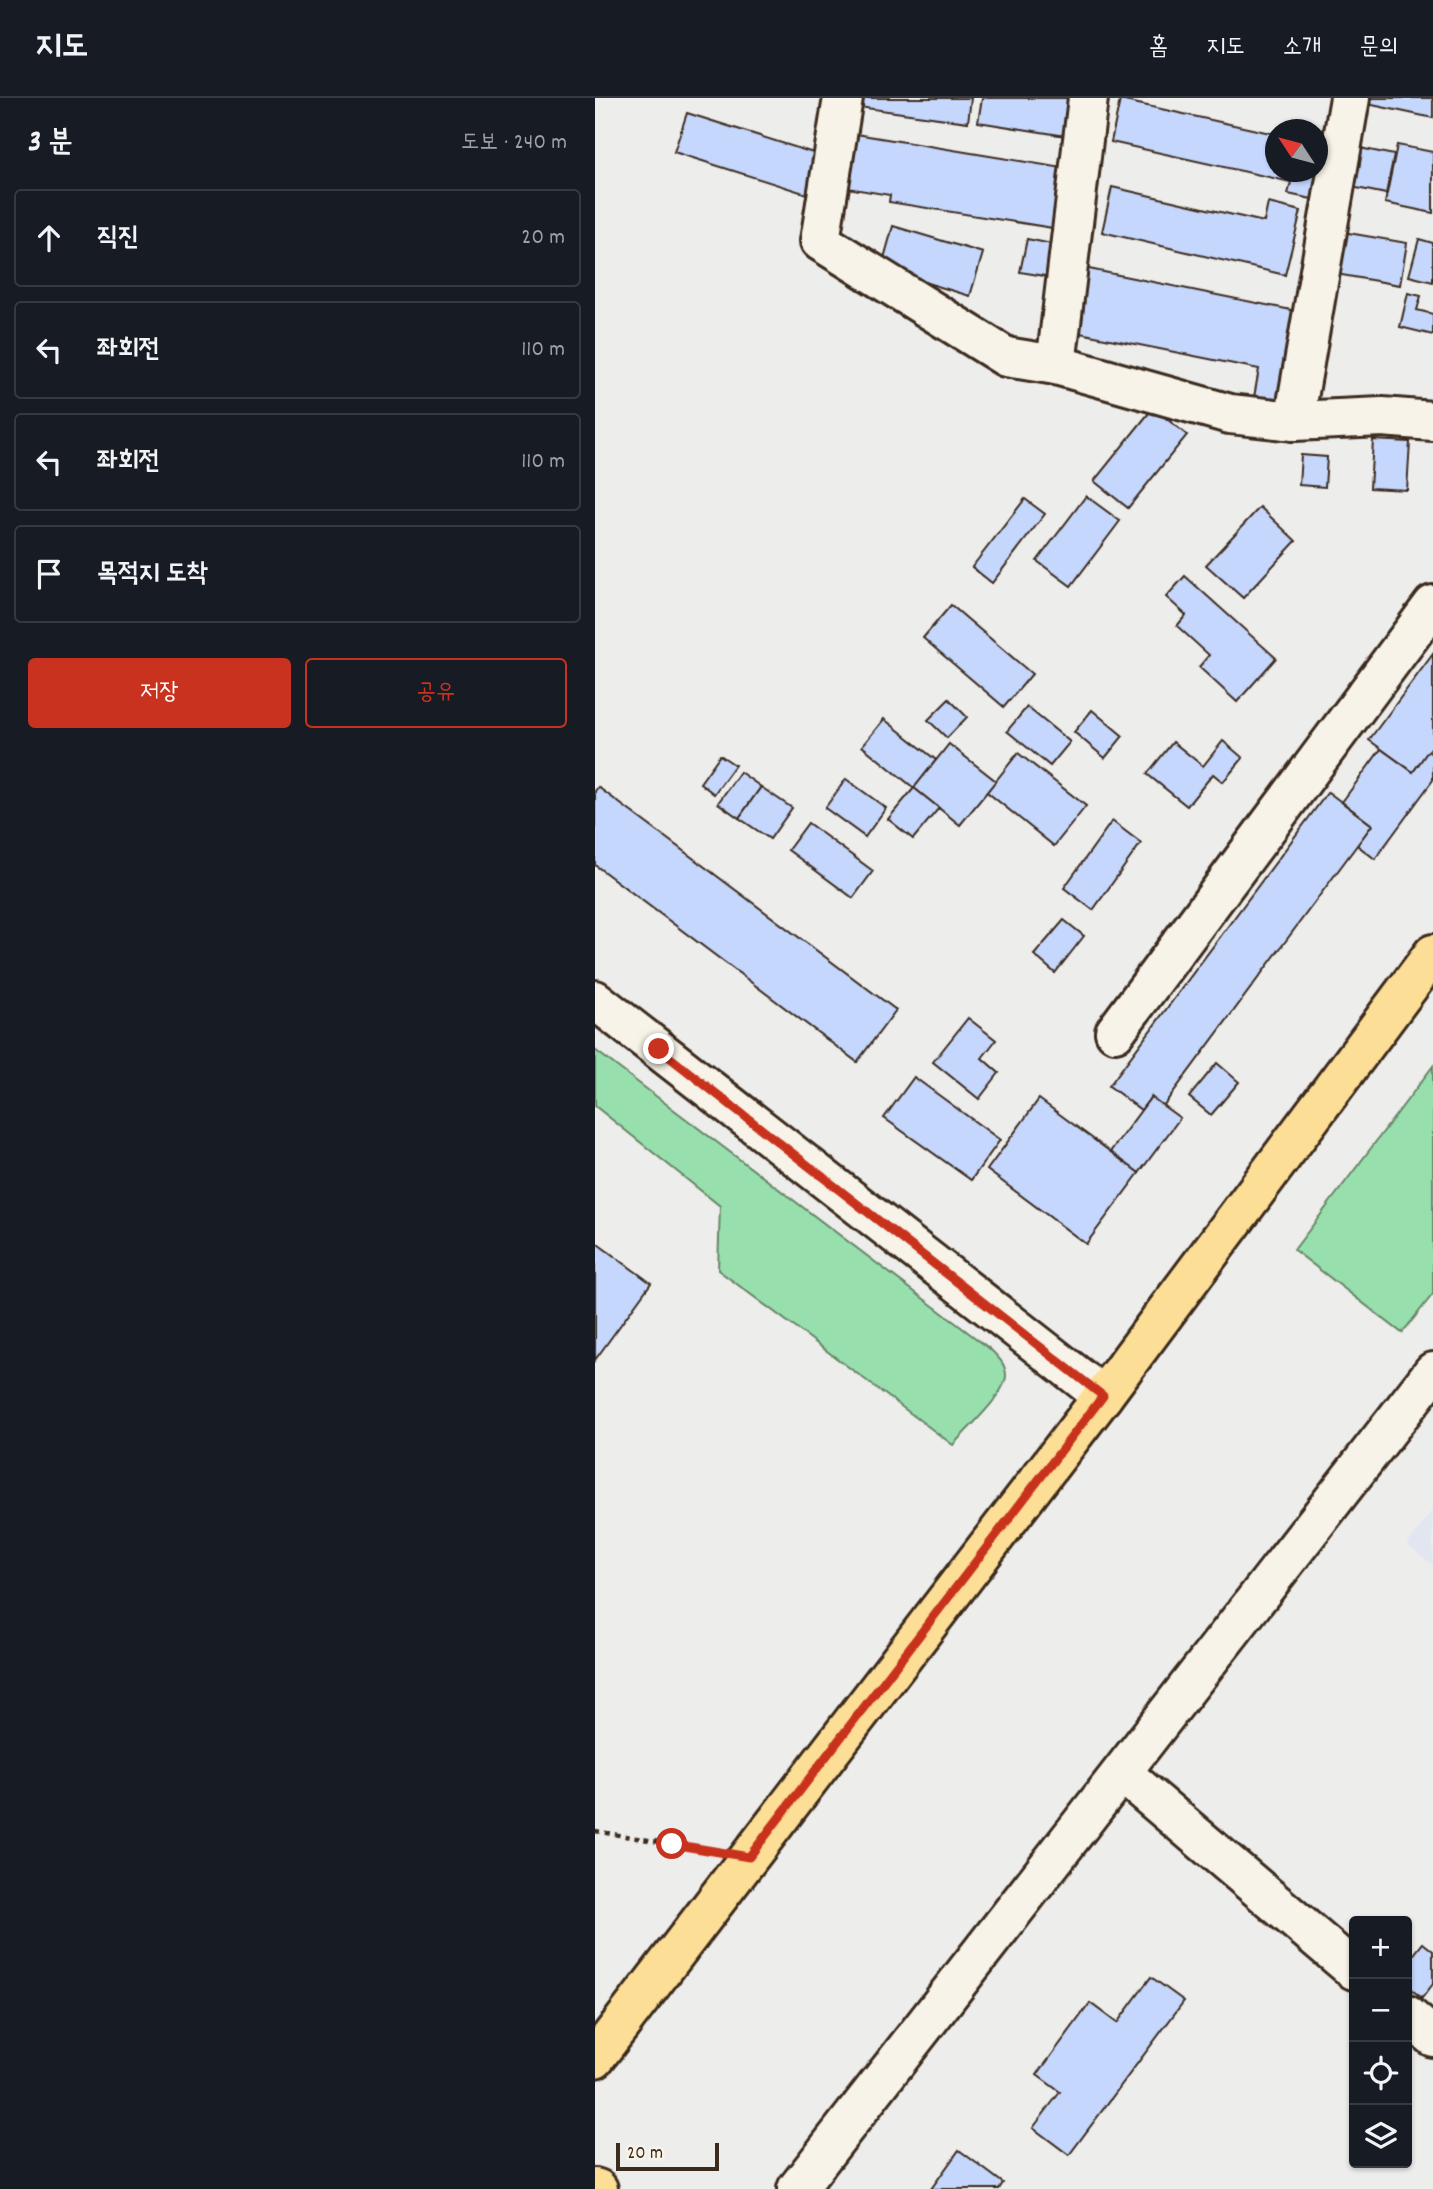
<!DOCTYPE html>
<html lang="ko">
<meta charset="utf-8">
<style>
:root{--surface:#171b24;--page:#242831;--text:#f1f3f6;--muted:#9ea1a6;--line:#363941;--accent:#c8321e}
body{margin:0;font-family:Dekko,"Poor Story",sans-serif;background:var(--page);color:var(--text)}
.controls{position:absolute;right:21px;bottom:21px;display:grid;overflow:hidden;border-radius:7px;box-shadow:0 2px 5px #0004}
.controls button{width:63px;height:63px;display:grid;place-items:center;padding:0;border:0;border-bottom:2px solid var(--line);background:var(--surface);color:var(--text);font:35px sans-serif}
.compass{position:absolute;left:670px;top:21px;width:63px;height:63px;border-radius:50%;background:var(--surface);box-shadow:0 2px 5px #0004;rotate:306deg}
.scale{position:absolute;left:21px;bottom:18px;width:103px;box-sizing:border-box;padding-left:7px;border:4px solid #3b2a1e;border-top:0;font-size:19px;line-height:24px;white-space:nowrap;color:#3b2a1e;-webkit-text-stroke:5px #f7f3e8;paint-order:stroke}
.stop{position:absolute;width:21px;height:21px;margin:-16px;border:5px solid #c8321e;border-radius:50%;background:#fff}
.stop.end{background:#c8321e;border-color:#fff;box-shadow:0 2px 7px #0008}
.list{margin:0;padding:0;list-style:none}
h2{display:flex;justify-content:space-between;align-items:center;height:91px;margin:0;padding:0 28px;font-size:30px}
h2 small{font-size:23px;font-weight:400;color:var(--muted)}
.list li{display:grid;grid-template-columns:46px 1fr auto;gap:21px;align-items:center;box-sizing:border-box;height:98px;margin:0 14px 14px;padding:0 14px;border:2px solid var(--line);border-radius:7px}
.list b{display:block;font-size:26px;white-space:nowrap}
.list em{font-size:23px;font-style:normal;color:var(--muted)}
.actions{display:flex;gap:14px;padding:21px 28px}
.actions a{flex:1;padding:16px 0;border:2px solid var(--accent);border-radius:7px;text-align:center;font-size:24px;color:var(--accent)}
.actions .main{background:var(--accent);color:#fff}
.icon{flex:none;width:38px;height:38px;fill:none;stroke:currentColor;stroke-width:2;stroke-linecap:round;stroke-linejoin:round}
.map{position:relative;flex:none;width:838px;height:2091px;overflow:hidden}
header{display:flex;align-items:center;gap:42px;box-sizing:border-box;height:98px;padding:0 35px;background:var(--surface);border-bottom:2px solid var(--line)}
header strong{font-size:33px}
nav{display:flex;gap:38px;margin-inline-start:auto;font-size:24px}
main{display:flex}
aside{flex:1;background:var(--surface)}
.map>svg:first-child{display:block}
</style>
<header>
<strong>지도</strong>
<nav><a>홈</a><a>지도</a><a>소개</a><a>문의</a></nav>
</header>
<main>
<aside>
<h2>3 분<small>도보 · 240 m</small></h2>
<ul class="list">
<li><svg class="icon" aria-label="ahead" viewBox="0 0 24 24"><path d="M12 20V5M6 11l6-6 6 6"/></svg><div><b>직진</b></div><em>20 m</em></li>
<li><svg class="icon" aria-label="left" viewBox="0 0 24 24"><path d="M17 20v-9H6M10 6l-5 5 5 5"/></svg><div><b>좌회전</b></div><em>110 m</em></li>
<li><svg class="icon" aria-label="left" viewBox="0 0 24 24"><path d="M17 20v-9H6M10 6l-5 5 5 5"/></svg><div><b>좌회전</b></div><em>110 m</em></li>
<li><svg class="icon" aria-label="arrive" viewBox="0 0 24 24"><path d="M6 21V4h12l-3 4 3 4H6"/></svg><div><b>목적지 도착</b></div></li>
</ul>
<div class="actions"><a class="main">저장</a><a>공유</a></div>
</aside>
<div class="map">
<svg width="838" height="2091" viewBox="0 0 838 2091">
<rect width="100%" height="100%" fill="#ededec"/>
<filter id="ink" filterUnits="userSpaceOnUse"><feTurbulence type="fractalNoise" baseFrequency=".0143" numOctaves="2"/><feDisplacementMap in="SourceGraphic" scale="14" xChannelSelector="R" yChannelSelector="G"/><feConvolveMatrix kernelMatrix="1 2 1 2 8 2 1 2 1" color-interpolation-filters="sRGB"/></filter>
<g filter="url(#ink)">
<path fill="#e1e6f1" d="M838 1411V1467L812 1447Z"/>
<g fill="#97e0ae" stroke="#698566" stroke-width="2">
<path d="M0 952 395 1251C403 1259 411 1266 411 1278 410 1297 371 1332 358 1347L123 1172 125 1108 0 1008Z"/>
<path d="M838 968V1196L807 1235 699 1152Z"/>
</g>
<g fill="#c5d7fd" stroke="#3b2a1e" stroke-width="2">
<path d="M257 0H376L373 24 256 8Z"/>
<path d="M387 0H478L471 38 383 24Z"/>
<path d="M764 0H838V20L763 4Z"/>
<path d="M525 2 680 36V74H722V46L730 47 717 101 693 96 696 84 516 44Z"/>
<path d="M92 15 231 59 218 98 79 54Z"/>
<path d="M249 34 468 70 458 130 294 104 295 97 240 88Z"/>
<path d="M802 47 838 54V115L790 105Z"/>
<path d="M755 48 799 57 791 96 747 87Z"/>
<path d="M517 89 669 124 673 105 706 113 690 177 507 134Z"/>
<path d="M298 128 388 155 375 198 286 171Z"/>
<path d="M742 133 812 145 805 187 735 175Z"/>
<path d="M432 141 462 147 456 179 425 174Z"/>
<path d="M824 141 838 145V184L814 178Z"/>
<path d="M489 170 711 215 691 312 658 305 664 271 475 233Z"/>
<path d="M813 195 826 198 822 212 838 216V237L805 229Z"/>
<path d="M558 310 592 337 533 410 499 383Z"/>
<path d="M778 342 815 344 812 392 775 390Z"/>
<path d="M706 357 732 359 730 389 704 387Z"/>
<path d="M491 398 525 423 476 488 442 463Z"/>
<path d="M430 401 450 416 397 485 377 469Z"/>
<path d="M665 409 701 443 648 500 611 467Z"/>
<path d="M590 478 681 560 642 604 604 569 614 557 582 528 591 517 571 499Z"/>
<path d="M356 507 437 576 409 609 328 540Z"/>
<path d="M838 556V647L818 674 774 642Z"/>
<path d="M354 601 372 619 352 640 333 622Z"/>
<path d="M432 609 475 644 455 668 412 633Z"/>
<path d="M497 612 528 638 510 660 479 634Z"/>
<path d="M289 621 341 662 319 690 267 648Z"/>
<path d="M628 643 648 660 628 684 618 676 592 708 552 676 578 644 608 668Z"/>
<path d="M354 646 401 683 365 727 319 690Z"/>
<path d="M786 651 818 674 833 653 838 657V682L780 761 762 747 777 727 747 704Z"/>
<path d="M423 655 491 708 459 748 392 694Z"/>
<path d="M125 657 140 667 119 696 105 685Z"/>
<path d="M145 674 166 689 144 720 123 705Z"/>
<path d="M251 681 291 710 270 739 230 710Z"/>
<path d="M3 689 301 912 262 964 0 767V693Z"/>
<path d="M166 689 197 710 175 741 144 720Z"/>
<path d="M319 690 344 710 318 741 293 721Z"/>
<path d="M733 694 777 727 568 1008 556 999 546 1012 514 988Z"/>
<path d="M517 723 546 745 498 812 469 790Z"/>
<path d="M213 725 278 773 258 800 193 752Z"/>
<path d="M469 822 489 838 460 875 439 857Z"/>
<path d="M373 920 401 942 387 960 404 975 384 1001 338 964Z"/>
<path d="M622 965 644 984 616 1017 594 999Z"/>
<path d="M319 979 405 1042 376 1082 289 1020Z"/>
<path d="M556 999 585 1020 544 1075 515 1054Z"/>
<path d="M444 1001 544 1075 491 1146 392 1072Z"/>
<path d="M0 1144 56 1185 0 1262Z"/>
<path d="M828 1845 838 1853V1886L827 1900 812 1888V1865Z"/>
<path d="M556 1879 589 1903 474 2057 438 2030 465 1994 442 1977 495 1905 522 1925Z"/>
<path d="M364 2052 408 2085 404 2091H336Z"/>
</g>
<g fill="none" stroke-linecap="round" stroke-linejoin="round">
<g stroke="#3b2a1e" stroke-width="44">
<g id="minor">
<path d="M248 0 225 143 411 259 461 267 635 316 699 323 787 319 838 323"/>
<path d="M461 267 493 0"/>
<path d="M699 323 755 0"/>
<path d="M0 902 508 1298"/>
<path d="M520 934 838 507"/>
<path d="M527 1675 759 1872"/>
<path d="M812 1917 838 1939"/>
<path d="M202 2091 838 1274"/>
</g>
</g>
<g stroke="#3b2a1e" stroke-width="44">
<g id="major">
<path d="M0 1960 508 1298 838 856"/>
<path d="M0 2090 3 2091"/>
</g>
</g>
<path stroke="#3b2a1e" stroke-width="4.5" stroke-dasharray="5 5" stroke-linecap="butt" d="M0 1733 113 1752"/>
<use href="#minor" stroke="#f7f3e8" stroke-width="38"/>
<use href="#major" stroke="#fdde96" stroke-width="38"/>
</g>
</g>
<g fill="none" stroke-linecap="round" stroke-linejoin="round" filter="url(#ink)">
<path stroke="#c8321e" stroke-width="9" d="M64 951 508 1298 154 1759 77 1746"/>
</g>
</svg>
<div class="controls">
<button>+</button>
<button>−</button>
<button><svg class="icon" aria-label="locate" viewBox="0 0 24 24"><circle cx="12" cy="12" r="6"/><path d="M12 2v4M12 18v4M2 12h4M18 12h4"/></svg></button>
<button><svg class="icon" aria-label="layers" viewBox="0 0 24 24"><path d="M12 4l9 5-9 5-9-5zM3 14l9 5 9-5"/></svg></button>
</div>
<svg class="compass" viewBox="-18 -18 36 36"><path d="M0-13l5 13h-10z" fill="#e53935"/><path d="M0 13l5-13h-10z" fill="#9ea1a6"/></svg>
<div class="scale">20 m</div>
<div class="stop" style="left:77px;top:1746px"></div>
<div class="stop end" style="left:64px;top:951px"></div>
</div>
</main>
